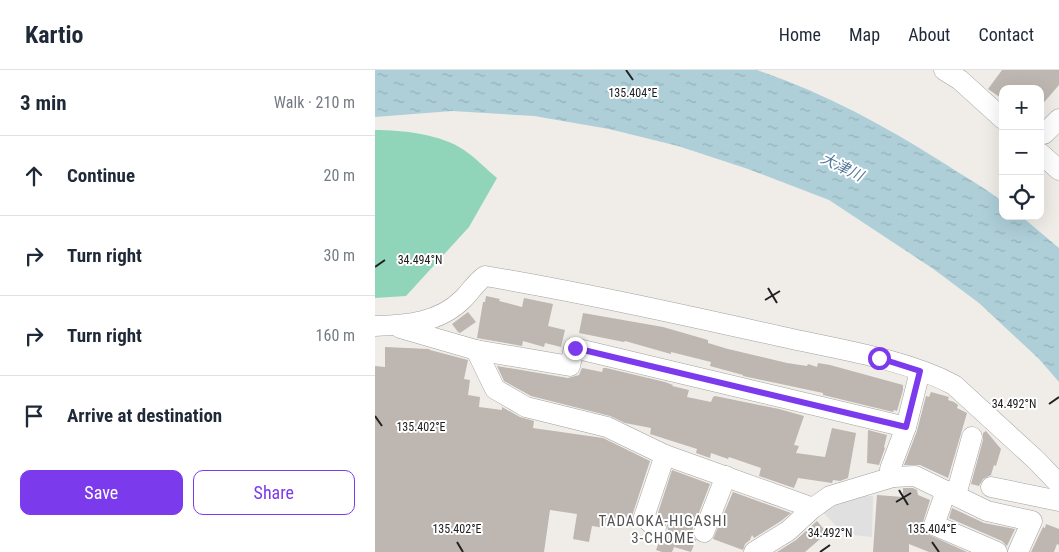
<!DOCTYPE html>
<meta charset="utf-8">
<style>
:root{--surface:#fff;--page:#f6f6f7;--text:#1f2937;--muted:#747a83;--line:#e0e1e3;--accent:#7c3aed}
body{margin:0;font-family:"Roboto Condensed","Noto Sans JP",sans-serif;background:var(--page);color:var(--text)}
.controls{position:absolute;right:15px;top:15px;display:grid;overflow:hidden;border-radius:10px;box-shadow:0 5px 20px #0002}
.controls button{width:45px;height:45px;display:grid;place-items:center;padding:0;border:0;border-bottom:1px solid var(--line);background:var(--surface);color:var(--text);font:25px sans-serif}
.stop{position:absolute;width:15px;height:15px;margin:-11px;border:4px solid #7c3aed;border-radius:50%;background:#fff}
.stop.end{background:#7c3aed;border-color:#fff;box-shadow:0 1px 5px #0008}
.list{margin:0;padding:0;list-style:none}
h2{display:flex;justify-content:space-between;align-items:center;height:65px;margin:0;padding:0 20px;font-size:21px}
h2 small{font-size:16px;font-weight:400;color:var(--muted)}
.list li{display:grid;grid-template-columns:32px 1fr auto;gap:15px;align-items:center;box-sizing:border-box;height:80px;padding:0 20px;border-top:1px solid var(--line)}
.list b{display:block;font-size:19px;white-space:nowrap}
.list em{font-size:16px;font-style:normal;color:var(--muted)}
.actions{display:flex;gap:10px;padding:15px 20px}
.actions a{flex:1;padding:11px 0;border:1px solid var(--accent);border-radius:10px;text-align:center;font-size:18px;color:var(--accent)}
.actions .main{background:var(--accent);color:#fff}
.icon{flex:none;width:28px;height:28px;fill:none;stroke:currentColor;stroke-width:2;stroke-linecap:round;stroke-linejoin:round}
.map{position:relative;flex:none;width:684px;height:482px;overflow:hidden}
header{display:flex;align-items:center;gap:30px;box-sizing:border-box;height:70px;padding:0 25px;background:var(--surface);border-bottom:1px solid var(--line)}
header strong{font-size:24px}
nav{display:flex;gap:28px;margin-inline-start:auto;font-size:18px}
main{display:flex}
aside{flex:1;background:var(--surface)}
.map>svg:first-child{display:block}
</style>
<header>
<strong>Kartio</strong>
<nav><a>Home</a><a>Map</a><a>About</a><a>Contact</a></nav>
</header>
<main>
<aside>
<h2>3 min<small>Walk · 210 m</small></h2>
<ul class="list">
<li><svg class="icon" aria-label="ahead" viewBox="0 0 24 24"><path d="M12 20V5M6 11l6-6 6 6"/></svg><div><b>Continue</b></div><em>20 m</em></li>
<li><svg class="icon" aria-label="right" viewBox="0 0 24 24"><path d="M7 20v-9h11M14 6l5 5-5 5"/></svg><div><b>Turn right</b></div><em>30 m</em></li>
<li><svg class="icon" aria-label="right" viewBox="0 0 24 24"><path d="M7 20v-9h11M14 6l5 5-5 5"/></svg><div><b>Turn right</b></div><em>160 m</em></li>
<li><svg class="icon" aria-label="arrive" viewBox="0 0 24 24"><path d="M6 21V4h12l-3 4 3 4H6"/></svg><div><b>Arrive at destination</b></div></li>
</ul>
<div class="actions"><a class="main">Save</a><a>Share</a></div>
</aside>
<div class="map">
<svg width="684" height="482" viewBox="0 0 684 482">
<defs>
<pattern id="water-ripples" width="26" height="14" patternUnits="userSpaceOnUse" patternTransform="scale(1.25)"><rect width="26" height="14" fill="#aecfd8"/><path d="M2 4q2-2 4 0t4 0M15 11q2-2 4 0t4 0" fill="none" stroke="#95b1b9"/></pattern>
</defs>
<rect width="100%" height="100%" fill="#f0ede8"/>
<path fill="#90d5b9" d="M0 60C27 60 66 64 89 80 101 88 111 99 122 108L94 157 31 226 0 228Z"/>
<path fill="#e0e0e0" d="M487 426H498L497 467 469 464 445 439Z"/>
<path fill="url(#water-ripples)" d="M0 0H382C447 22 509 55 567 92 587 105 609 117 628 132V146H646L684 178V312L664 289 604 233 557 198 454 130 373 99 303 76 234 59 159 46 77 41 0 47Z"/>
<g fill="#bdb6b1">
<path d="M627 0H684V15L665 37V19H628V25L626 28 613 19Z"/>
<path d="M111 226 125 229 124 231 147 237 149 228 178 234 173 256 190 260 186 277 170 273 169 277 148 271 147 276 102 268 108 232H110Z"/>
<path d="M93 242 101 252 85 263 83 262 77 254Z"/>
<path d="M208 243 288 257 333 270V273L353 279 412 293 432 296 433 294 442 297 443 293 455 295 528 315V320L522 341 519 340 518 342 448 325V323L368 306V305L335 296 336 292 296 282V284L250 271 249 272 204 263Z"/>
<path d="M10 277 54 279 55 280 93 290 89 309 95 310 93 325 105 327 104 337 127 340V337L145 347 159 351 158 358 228 368 275 391 258 443V450L239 448V450L231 449 230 458 217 456 214 472 198 469 202 444 175 440 169 482H0V296L10 297Z"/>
<path d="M122 296 193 308 204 305 207 298 227 302 228 298H231L290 312 298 315 297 316 314 320 312 327 336 332 338 327 340 326 404 339 429 346 419 375 424 376 421 383 450 387 457 358 481 363 473 408 465 411 458 410 457 413 423 408 419 418 384 406 386 398 354 387 353 389 336 383 335 388 321 383 322 379 275 364 276 358 250 353 235 346 156 326 129 311Z"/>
<path d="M556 322 574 327 573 330 579 332 583 335 582 338 592 343 573 408 545 395H529L542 361 551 326 554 327Z"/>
<path d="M493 360 512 365 509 377 510 378 504 395 492 393Z"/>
<path d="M611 361 626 379 621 396 619 395 616 405 608 409 604 416 596 414 608 370V363Z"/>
<path d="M297 400 335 414 318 458 317 464 321 470 316 482 299 477 297 482H287L281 480 284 472H282V469L289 466 293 460 292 454 283 443Z"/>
<path d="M528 418H538L542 420 543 425 555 430 548 452 547 457 550 463 592 482H554L534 474V482H498L502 425 528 427Z"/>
<path d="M358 422 416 443 406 451 379 468 377 465 375 470 370 474 368 480 338 469Z"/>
<path d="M577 438 609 453 640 459 632 476 627 471 574 448Z"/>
<path d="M442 451 452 463 430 482H402L421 470Z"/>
<path d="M671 454 684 459V475L682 474 679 482H656L668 457 670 458Z"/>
</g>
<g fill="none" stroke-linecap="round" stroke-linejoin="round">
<g stroke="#a1a1a1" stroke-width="21">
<g id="minor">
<path d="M569 0 585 10 628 49"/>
<path d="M669 64 684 49"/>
<path d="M665 83 684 100"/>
<path d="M0 256C32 255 64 253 88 229 96 221 101 212 110 206 210 223 309 245 408 267 462 279 530 289 579 315L662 391 684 414"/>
<path d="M25 258 101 280 195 296 199 278 531 357"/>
<path d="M101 280 120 319 151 337 232 357 290 385 438 438"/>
<path d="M518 407 515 399 531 357 545 301"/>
<path d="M616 417 684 431"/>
<path d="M571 421 559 455 622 482"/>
<path d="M581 425 597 367"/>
<path d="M281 458 269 447 290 385"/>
<path d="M329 462 351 406"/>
<path d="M379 482 413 461 438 438 455 426 518 407 540 406 612 441 657 451 643 482"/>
</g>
</g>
<use href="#minor" stroke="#fff" stroke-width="20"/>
</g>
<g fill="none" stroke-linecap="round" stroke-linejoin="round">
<path stroke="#7c3aed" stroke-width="6" d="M200 278 531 357 545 301 504 288"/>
</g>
<path fill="none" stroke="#202020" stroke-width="2" d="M251 0 258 10M0 197 10 190M393 218 402 233M390 230 405 221M674 334 684 327M0 346 7 356M524 420 533 435M521 432 536 423M82 472 88 482M557 472 564 482M445 482 455 475"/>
<g text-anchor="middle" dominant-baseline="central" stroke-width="4" stroke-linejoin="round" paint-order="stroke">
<g font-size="15" font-style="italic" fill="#547a9e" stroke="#fff">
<text transform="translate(467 97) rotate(26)">大津川</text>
</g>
<g font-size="15" letter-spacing="1" fill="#535353" stroke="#fff">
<text x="288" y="451">TADAOKA-HIGASHI<tspan x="288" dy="17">3-CHOME</tspan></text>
</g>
</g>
<g font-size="12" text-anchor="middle" fill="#202020" stroke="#fff" stroke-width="4" stroke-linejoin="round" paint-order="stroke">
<text x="258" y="27">135.404°E</text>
<text x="45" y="194">34.494°N</text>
<text x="639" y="338">34.492°N</text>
<text x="46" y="361">135.402°E</text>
<text x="82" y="463">135.402°E</text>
<text x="557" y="463">135.404°E</text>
<text x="455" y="467">34.492°N</text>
</g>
</svg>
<div class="controls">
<button>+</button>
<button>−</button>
<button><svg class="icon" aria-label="locate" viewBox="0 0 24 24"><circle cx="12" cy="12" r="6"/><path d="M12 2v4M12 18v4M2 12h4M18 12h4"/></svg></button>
</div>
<div class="stop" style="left:504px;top:288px"></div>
<div class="stop end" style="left:200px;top:278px"></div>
</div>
</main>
